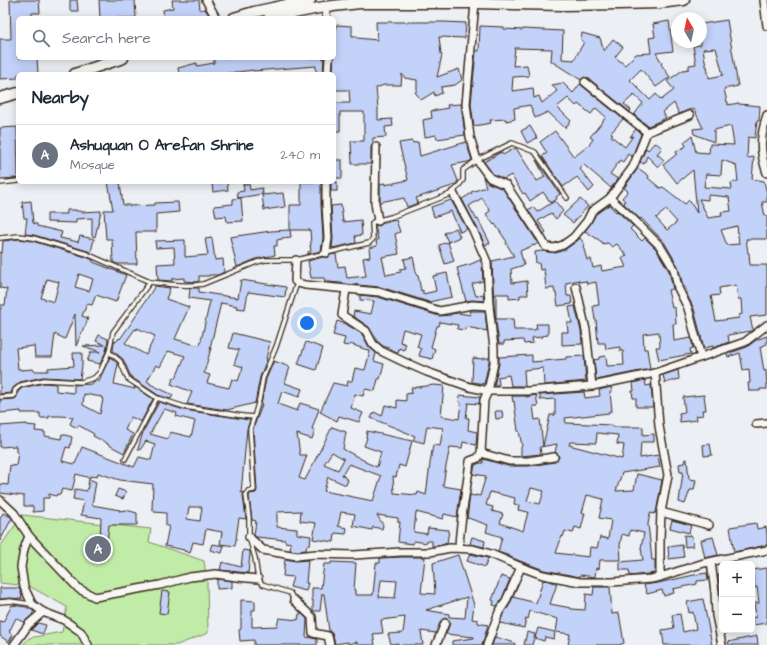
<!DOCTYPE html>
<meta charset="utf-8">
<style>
:root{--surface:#fff;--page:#f6f6f7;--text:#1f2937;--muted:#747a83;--line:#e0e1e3;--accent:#b45309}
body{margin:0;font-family:"Architects Daughter",sans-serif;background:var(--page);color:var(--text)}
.controls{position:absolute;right:12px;bottom:12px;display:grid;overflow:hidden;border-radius:6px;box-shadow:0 2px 10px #0003}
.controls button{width:36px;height:36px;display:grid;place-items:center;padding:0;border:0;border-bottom:1px solid var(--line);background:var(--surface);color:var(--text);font:20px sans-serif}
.compass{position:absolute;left:671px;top:12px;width:36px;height:36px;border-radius:50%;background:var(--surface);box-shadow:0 2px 10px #0003;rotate:351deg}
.you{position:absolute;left:307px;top:323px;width:14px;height:14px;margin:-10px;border:3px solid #fff;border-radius:50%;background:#1a73e8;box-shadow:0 0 0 6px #1a73e833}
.badge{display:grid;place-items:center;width:26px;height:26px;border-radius:50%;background:var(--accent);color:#fff;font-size:13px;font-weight:700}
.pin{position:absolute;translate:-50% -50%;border:2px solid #fff;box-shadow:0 1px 4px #0006}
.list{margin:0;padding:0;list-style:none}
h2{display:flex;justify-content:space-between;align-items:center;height:52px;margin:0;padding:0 16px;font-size:17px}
h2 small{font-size:13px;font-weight:400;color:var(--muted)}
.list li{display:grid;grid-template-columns:26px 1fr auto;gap:12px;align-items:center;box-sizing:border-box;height:60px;padding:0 16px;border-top:1px solid var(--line)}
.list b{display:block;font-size:15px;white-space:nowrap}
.list p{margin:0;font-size:13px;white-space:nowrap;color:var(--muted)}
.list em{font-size:13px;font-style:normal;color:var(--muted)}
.icon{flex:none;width:22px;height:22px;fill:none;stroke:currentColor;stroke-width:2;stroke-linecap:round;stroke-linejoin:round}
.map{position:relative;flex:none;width:767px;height:645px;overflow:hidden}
.search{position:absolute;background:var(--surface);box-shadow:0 2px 10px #0003;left:16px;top:16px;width:320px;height:44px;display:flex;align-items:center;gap:10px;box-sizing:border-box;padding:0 14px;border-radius:6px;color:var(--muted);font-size:15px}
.panel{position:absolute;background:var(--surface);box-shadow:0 2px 10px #0003;left:16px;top:72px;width:320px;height:112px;border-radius:6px}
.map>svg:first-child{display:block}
</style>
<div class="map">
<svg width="767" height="645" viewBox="0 0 767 645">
<rect width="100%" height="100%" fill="#eceff3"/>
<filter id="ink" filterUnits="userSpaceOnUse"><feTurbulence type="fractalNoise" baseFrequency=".025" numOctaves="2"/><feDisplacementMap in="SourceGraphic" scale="8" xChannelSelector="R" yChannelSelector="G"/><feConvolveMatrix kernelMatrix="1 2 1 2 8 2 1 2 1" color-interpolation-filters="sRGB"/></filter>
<g filter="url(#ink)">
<path fill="#c1eca8" stroke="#7e8b63" d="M22 515 151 529 149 542 204 561 207 582 208 633 177 645H23L29 638 62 632 67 607 29 586 0 583V547Z"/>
<g fill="#c3d2f9" stroke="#3b2a1e" fill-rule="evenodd">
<path d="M10 0H39L40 13H32V18H18V58H37L38 74H18V78L0 79V39H11Z"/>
<path d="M70 0H77L78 11H70Z"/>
<path d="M99 0H135L136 18H100Z"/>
<path d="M172 0H199L200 10 205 9 209 15V18H164L163 10 173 8Z"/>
<path d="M727 20 738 86 724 89 727 102H728V105L739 103V104L760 106 759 121H757L755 138 748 137 747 158 754 157 752 179 764 181 767 194V202H762L765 216H767V239H746L748 253H749L750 265H767V315L750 317 753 330 751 331 728 335 729 342 713 348V346L704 348 694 309 688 297 686 289H685V287L683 286 678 266 664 242 641 218 640 219 624 204 625 201 622 198 628 191 624 188 638 168 649 176 648 178 660 188 663 187 685 204 689 200 697 213 693 170 677 183 663 165 677 154 676 152 686 146 684 142 692 136 696 152 709 153 710 144 734 145 731 126 714 130V142L694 134 693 129 703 128 694 109 688 110 679 114 674 103 663 112 666 118 648 126 634 115 643 103 634 95 624 104 631 110 630 112 588 78 584 77 581 80 551 61 552 49 515 48 513 66 527 65 529 76 513 77 512 90 513 91 533 88 534 98 539 96 542 103 557 91 552 85 563 83 573 93 580 84 623 119 611 133 613 134 611 136 625 147 633 136 630 137 636 129 641 134 632 157 628 154 623 162 620 160 610 174 618 179 611 188 584 165 580 169 594 187 589 192 577 177 563 187 542 156 547 153 540 142 555 131 574 157 589 145 593 139 590 137 606 117 596 108 591 114 578 104 576 106 568 98 557 107 571 121 565 128 548 112 535 118 530 105 514 108 515 119 506 121V119L490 120 491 123 474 126 471 104 476 51H479L480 26 504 27V29L523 30V29L563 31 562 59 574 60 584 42 581 40 582 33 600 38 604 51 613 39 623 47 615 57 625 65 636 54 651 53 649 38 655 37 653 24 669 21 673 51 656 53 662 63 661 64 670 77 656 87 641 69 630 80 650 100 656 94 661 100 674 90 667 81 683 70 689 69V65L696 64 693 46 701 45V24ZM716 48 723 75 709 78 707 66H706L703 49ZM722 160 736 165 738 181 731 183 732 189 704 187 706 174 721 175ZM708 195 729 197 731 211 721 212 722 216 708 218 699 199 708 200ZM666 210 677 222 667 230 656 218ZM737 226 739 244 727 245 721 230ZM736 285 738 299H741L742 314 739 315V318L716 321 711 296 720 295 719 288Z"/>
<path d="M376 22H444L466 23 465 38 439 37 441 54 442 55 437 77 459 69 462 80 455 85 441 87 442 93 435 96 434 92 421 100 415 92 417 91V80L405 78 402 74 401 85H384L376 88 378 108V120L392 119 393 126 385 127 386 137 373 138V143L371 147V164H352L351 141H364V112H340V131H334V103H350L349 90H334V74H333L334 45H335L336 25 352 26V36H357V38L377 40Z"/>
<path d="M214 58H324L323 74H316V66L253 71V70L222 74H179L178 68 197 63V66L214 63Z"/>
<path d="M461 104 465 135 437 139 436 135 425 137 423 120 432 118 431 111 448 108 447 105Z"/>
<path d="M530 126 537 138 527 143 521 131Z"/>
<path d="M17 127 18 178 0 179V128Z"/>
<path d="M412 141 413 143 418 142 420 156 466 142 472 160 468 162 452 165 458 181 455 185 416 198 418 203 407 207 404 198 395 200V199L380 202V184L385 183V185L408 180 399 143Z"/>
<path d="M655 142 662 148 657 154 664 160 658 167 647 156 644 164 640 162 646 148 648 150Z"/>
<path d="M515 148H516L537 181 545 177 536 160 560 194 556 197 557 199 551 203 543 192 530 201 525 193 523 194 511 175 504 179 493 174 484 162 501 152 503 155Z"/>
<rect x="334" y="160" width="8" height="18"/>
<path d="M483 177 488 183 503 189 538 243 534 246V245L520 251 524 265 511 269 512 283 527 281 528 295H520V298L509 299V294H496V319H513L514 330H535V329H537L536 324H548V335L541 336 542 337 532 338 533 343 524 344 523 340 504 341V344H499L494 306 492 261 514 256 506 243 507 242 495 224 494 225 486 214 490 211 482 198 469 206 477 220 478 219 490 243 485 245 477 228 462 199 472 193 471 192 486 187Z"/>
<path d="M108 182H120L123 205H129V206L155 205V203L178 202 179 212 156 214V232H136L137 264H117L113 262 112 239H106L104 210H113Z"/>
<path d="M227 182 228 190 213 192 212 184Z"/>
<path d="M301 182H321V204L323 238 321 251 308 254V252L311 251 310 245H311L310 230H290L291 237 282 238V239L277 240V246H274L275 255 256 259 237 267 230 237 271 231 290 230V205H301Z"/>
<rect x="331" y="182" width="6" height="9"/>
<path d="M243 184H249L250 190 262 188 263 194 238 198 237 192 244 191Z"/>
<path d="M283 193 285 207 264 210 262 195Z"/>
<path d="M241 198 243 221 227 222 226 216 216 217 214 206 233 204V199Z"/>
<path d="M580 199 588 206 573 223 563 215Z"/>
<path d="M451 200 467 229 460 232 451 211 434 217 431 207Z"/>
<path d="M31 201 33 223 37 224V226L62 232 60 238 78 242 80 236 94 239 91 252 34 235 25 234 27 218H24L22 202Z"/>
<path d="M555 201 563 211 556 219 551 213 538 221 546 232 544 234 528 210 533 207 537 212Z"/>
<path d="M341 205 343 222 361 220 362 235 355 236 356 243 332 248 333 238 331 206Z"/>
<path d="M609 205 616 212 617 211 633 226 630 229 642 241 645 238 656 249 669 271 673 289 668 290 672 308 675 307 676 324H673L674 341 691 338 693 348 690 349 691 354 659 360 656 347H660L659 332 643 334 644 349H647L650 369 596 380 594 360 599 359V357L606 356 607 366 624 365 623 351H620V347L606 349 605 343H598L596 320H595L593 306 599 305 596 282 587 284 586 281 579 282V280L566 283 567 296H571L572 304 558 306 556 293H555L554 288 546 289 544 269 540 270 539 263H536L535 252 543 251 556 253 566 249 577 241 580 238 585 245 583 246 587 260 591 259 593 268 601 266 602 271 626 267 622 258 627 256 617 244 612 247 608 243 602 244V242L585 231 591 223 596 214Z"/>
<path d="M67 210H76V211H81V212L101 211 95 237 92 236V218L76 219V223L47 222V214H67Z"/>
<path d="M396 220 400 232 395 234 399 254 382 257 386 275 401 272 400 269 406 268 404 259 413 257 417 276 418 275 421 291 423 290V294L436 291 433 276 447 273 452 297 429 302 380 287 357 285V284L354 285 340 283 329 282 328 280 325 281 324 278H311L308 261 323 257 328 258 330 255 336 254 338 267 345 266 347 278 366 276 363 258 370 257 369 248 377 246 376 241 378 240 375 225 379 226 383 223Z"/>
<path d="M456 228 460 237 448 242 454 261 445 264 439 245 448 242 444 233Z"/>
<path d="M212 238 215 260 223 259 224 272 218 275H209V276H199V281L196 282 184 281V278L172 279V281L158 280 157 264 175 263 174 247 156 248 155 241 185 240V257L208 255 205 239Z"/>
<path d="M19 239 32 241 86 257 93 260V262L126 275 116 302 96 295 92 305 87 304 82 316 88 318 85 327H84L76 346 75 314 65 339 55 334 52 357H35L34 346 16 348 18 369H21V370L33 369 34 371H48V368L74 366 73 353H82V366L80 379 43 377 20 382 13 388 11 393 0 394V309H1V305H5L7 289 0 288V252L2 253 3 241ZM79 274 93 279 89 291 75 287ZM47 279 59 282 54 302 41 298Z"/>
<path d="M480 260 482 264 483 281 472 284 476 296 483 295 484 301 472 300 466 301 457 268 471 264Z"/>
<path d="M241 280 286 287 285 297 248 292 245 309 236 308 237 306 221 303 210 348H211L204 373 210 375 207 383 229 388 232 379 238 381 243 367 234 364 239 350 229 348 233 333 270 342 266 359H267L260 377 255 403 227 410 187 404 192 392 171 384 174 377 176 378 185 356 168 351 160 367 156 365 147 381 150 383V384L173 395 171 399 158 395 131 377 123 359 113 351 114 341 116 342 119 338 120 339 132 322 155 286 170 288 166 299 189 307 175 339 196 345 197 344 200 345 210 301 189 298 190 288H199V292L238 298ZM137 328 155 336 146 355 125 343 135 329 137 330Z"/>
<path d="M360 295 378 297 439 316 451 315V314L458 313 471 315 469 311H485L487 331 466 327V330L457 329 458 325 440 322 439 326H437L431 347 435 349 432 359 419 356 421 349 417 347 421 334 403 329 400 342 406 344 404 350 399 348 398 353 391 350V349L383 346 377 341 369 327 353 316 354 311 371 314 374 301 360 300Z"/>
<path d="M575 306 581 331 582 344 562 345V332H568L567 323H572L569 307Z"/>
<path d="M337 321 346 324 362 334 369 347 376 353 374 361 384 364 380 379H378L375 391 365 389 363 396 355 394 351 408 363 413 359 422 339 416 337 421 320 412 333 383 347 386 348 381H352L355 368 365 370 370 351 350 344 349 346 343 345 345 338 333 335Z"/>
<path d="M99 335 108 339 106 351 100 364 87 361 91 352H100L83 346 105 345 96 341Z"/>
<path d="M767 336V344L760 347 764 371 766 370 767 389H760V391H749L748 383H750L749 369 743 370 740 353 728 357 727 354 747 347 756 340Z"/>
<path d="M306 342 323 348 316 370 298 364Z"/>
<path d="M532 355V362L566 359V357L584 356 586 381 544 385 543 368 524 370 525 386H511L509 375 498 377 499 385H494L499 364V357Z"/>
<path d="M110 357 118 364 114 384 135 389 134 386 153 399 141 422 131 417 125 430 133 434 124 453 107 444V443L93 436 94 434 78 425 77 428 70 424 73 417 60 416H49V418H40V413H21V411L0 413V400L15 399 17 397 18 392 22 388 44 383 56 384V391L74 393V385L92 384 93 382 95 381 99 382 101 376ZM84 394 102 397 101 398 103 399 100 414 83 405Z"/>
<path d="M473 358 483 359V358H489V362L484 384 472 382Z"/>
<path d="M274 361 290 367 285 383 302 389 299 397 282 391 278 404 297 411 300 403 319 409 312 429 315 430 312 439 297 434 300 455H307L299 478 305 480 332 427 346 432 343 449 365 461V462L377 467 381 452 364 446 367 438H366L367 431 412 441 405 467 399 465 396 477 393 476 394 493 417 495 418 492 426 495 430 464V463L433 445 440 446 443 428 427 426 424 443 413 440 415 436 371 418 374 412 382 416 385 405 397 408V400L406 401V394L412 393 411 388 434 385 444 386 441 416 459 419 461 403 459 402 460 395 480 397 479 404 468 403 466 418H469L468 430 477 432 476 445 463 442 462 448 450 447 446 466 443 486 461 489 457 517 444 514 443 519 416 512 414 532 427 534 428 528 449 530 447 543 434 546H432V541H427V543L414 541 413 544 398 542 400 522H398V518L377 515 383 525 382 529 373 527 372 530 353 526 355 514 341 512 338 526 347 528 346 534 335 533 334 542 313 539 316 523 300 521 301 511 277 512V527L297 529V534L311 536 310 545H307L306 550 297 551 290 550 291 543 285 542V540L256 537 254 535 256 521 252 520 249 496 250 494 256 493 257 490 253 429 262 405H261L266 379ZM332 452 344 459 338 470 324 464ZM349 464 381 476 373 501 324 491 328 477 346 485 348 480 344 477V476L342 475Z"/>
<path d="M678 370 679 379 665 383 663 375Z"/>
<path d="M645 380 646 386 651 385 653 407H636V398H633L632 391H634L633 383Z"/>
<path d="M611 387 612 392H610L612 411H609V413L565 418 566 423 612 425V427H643V435L654 434V442H641L640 458 658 455 660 467 622 473 616 491 634 490 637 474 662 480 656 513H654V514L650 513 648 524 652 560H655V573L630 576 629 570H620V562L643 560 641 548 644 533 630 530 629 536 622 534 620 545 621 560H600L599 569 596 568 595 577 580 575V577L544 570 520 561 510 557V556L498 552 502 537 486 532 488 525 468 518 467 519 470 495 476 496V495L480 496 486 476 473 474 475 465 480 463H483V459L508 466H529L555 462 558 459 559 457 558 454 555 452 557 444 540 447 541 454 521 456V447L522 446 519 431H518L514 401 513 402 512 396H526V397L536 395 538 406H533L535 420 540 419 543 446 550 415H555V399L540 400V395L584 392 585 398 600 396 599 390ZM597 433 618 435 617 444 624 445 622 459 569 445 570 442 596 443ZM531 488 544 491 540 504 527 501ZM490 492 515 498 514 504 519 505 518 510 528 512 523 531 500 523 503 514 492 511 493 507 486 505ZM587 495 603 499 599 518 611 520 608 539 600 537 597 548 590 547 589 557 556 553 562 536 563 537 565 531 573 533 575 527 581 529 585 513H582Z"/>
<path d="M704 395 706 410H702L703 415 696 416 697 420 680 422 679 413 685 412 683 397Z"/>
<path d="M159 402 184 410 250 420 247 429 241 493 244 492 243 495 246 519 239 518 235 546 220 544 222 532 206 529 203 544 193 542 190 553 184 551V550L165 546 169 526H166V513L154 512 155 511 152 509 153 484 120 480 98 473 97 477 90 476V478L76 474 72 491 62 489 60 495 57 494 56 496 49 494V498H43V511L33 512V506H24V496L0 493V484L8 485 10 465 16 466 18 452H16V446L0 447V426L27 424V425L36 426 35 431 45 432V436L61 439 62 434 72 437 70 448 66 447 62 461 75 464 82 447 134 467 139 457 151 460 155 444 146 441 140 450 138 449 143 432ZM164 409 177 413 176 416 195 421 191 437 170 432 168 439 150 434ZM189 507H202L200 521 187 519Z"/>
<path d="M495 411H502L503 418 496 419Z"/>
<path d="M710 444 712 455 704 456 703 445Z"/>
<path d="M685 459H687L689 479 696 480 694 490H690L685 504 679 502 683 472H680L679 464 684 463Z"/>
<path d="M89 479 96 482 92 505 120 510 119 511 126 510 137 513V525H109L107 542 100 541 101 518 81 515 84 501 73 499 75 489 87 491Z"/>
<path d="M118 489 126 492 123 499 115 496Z"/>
<path d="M3 513 11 517 12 518 0 541V519Z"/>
<path d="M672 520 691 525 689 533 670 528Z"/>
<path d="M756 523 757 529 766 527 767 535V545L734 552 730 527Z"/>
<path d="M684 535 692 536 693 546 685 547Z"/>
<path d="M472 537 485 541 484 547 470 544Z"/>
<path d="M713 537 718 555 705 558 701 540Z"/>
<path d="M94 542 105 544 102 557 91 555Z"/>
<path d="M212 544 224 546 222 553 210 550Z"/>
<path d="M682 545 684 557 669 559 668 547Z"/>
<path d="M243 550 250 551V554L248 573 220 570 222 562 241 567Z"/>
<path d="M470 554 488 558 485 567 467 561Z"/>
<path d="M458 555 474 605 472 619 478 620V623L488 625 482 645H452V641L474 638V637L446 634 450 623 449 620 445 618 441 621 436 633 421 631 423 645H398V643L391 644 388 634 403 633 405 617 381 620 383 633 373 634 375 645H357V642L348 644V642L335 644 333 635 329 631 324 594H322L320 611H313V600H312V588H321L324 564H331V562L356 563 354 590H355V595H373L376 563H380V558L401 557H425L421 593 435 594 433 563ZM381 580 397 581 395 598 379 597ZM467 597 465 618 449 617V614L426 610Z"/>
<path d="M285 559 296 561 308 560 306 583H308L306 591 290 587 293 577 283 576Z"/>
<path d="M767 568V623L753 625 752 618 756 617 754 603H759L757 587 755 588 752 570Z"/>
<path d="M707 573 708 580 697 581V584L673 589 674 593 664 596 662 590 647 594 644 585 658 583 694 575Z"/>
<path d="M718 575H722V597H720Z"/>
<path d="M501 576 510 579 501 601 497 606 493 605 494 601 492 600Z"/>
<path d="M217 579 232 581V588L217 589Z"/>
<path d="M543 580 550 581 557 584 550 604 571 608V609L585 610 586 594 593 595 594 587H610L612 614 619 613 624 643 619 645H568L570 634 556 632 558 619 530 611 528 619 526 618 524 628 500 623 503 614 509 606 513 597 536 603Z"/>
<path d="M0 588H19L21 593 22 599 10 598 0 599Z"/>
<path d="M162 591 170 592 167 614 159 613Z"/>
<path d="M703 599 712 645H664L662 630 674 628 672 615 680 614 683 632 696 629 693 612 689 613 687 602Z"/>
<path d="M241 600 255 601V610H252V627L277 626 279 618 298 620 299 614H302L307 619 306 637 317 639V645H254V640L240 641 239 630 241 629Z"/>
<path d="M12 605 26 607 34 611 32 615 24 622 16 618 9 632 13 635 9 642 0 636V621L3 622Z"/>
<path d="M38 623 46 625 43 634 31 630Z"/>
<path d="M538 628 555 632 554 639 545 637 544 641 535 638Z"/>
<path d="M527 632 535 634 532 645H524Z"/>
<path d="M757 636 758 645H729L728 642Z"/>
<path d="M495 637 515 643V645H492Z"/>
</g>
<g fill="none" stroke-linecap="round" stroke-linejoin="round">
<g stroke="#3b2a1e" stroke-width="6">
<g id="lane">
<path d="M0 183 18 181"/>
<path d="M0 238 19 236 33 238 87 254 150 282 113 332 109 352 120 361 128 379 157 398 185 407 243 416 254 417 250 429 254 490 248 491 246 495 249 518V537L255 558 258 579 262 584 290 593 294 600"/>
<path d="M150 282C168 284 185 287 203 284L257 262 265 260H296L369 243 373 239 372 223 375 221 391 217 453 193 463 180V170L477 160 512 143 535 152 567 198"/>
<path d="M0 397 14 396 15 390 21 385 44 380 81 382 94 378 100 372 109 352"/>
<path d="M254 417 259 400 263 378 276 347 297 283"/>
<path d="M125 459 157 398"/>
<path d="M0 602 10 601 31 604"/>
</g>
</g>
<g stroke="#3b2a1e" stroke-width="10">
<g id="street">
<path d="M206 0 216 18"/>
<path d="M764 0 767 26"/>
<path d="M475 3 466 104 470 137 477 160 490 178 506 185 541 238 546 247 554 248 563 245 574 237 587 221 592 211 610 198 630 216 660 246 674 269 678 288 688 308 701 357"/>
<path d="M324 7 327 18"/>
<path d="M328 74 329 58"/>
<path d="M585 82 647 132"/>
<path d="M767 115C760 137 759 151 767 173"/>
<path d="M376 147 375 203 378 221"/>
<path d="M610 198 633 167 647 132 690 115"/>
<path d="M326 253 328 238 326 204V182"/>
<path d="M296 260 295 281 298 283 305 285 379 292 440 311 472 305 489 306 487 262 473 230 453 193"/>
<path d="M576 287 586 330 592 386"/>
<path d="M346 290 342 315 366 331 373 344 381 351 404 362 427 372 470 387 488 391H528L592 386 655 373 745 342 767 325"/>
<path d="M655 373 659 426 668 475 661 512 660 538V577"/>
<path d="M756 424 767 423"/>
<path d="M481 453 509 461H528L554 457"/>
<path d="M0 500 14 513 29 536 79 589 95 597 160 585 190 577 216 574 237 577 258 579"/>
<path d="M661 512 709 525"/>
<path d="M29 536 24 549 21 567 24 587 32 604 43 612 64 620 81 632 88 645"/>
<path d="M249 537 263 550 297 556 316 554 354 555 401 552H430L450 548 473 549 491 554 521 567"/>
<path d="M459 547C460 518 467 490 470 461L478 458 481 453 484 400 488 391 494 363V348L489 306"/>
<path d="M711 562 715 592 716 615 722 645"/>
<path d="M294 600 312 617 313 633 328 636 330 645"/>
<path d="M14 645 29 624 43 612"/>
<path d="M436 645 445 623"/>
<path d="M487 645 499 612 505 603 521 567 543 575 580 582H612L651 579 660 577 704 563 767 550"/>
</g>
</g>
<g stroke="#3b2a1e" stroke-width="13">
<g id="secondary">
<path d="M234 18 254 12 310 0"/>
<path d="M269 18 324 7 360 3H475L563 5 619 4 659 3 684 0"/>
<path d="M75 74 123 58"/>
<path d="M0 98 18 93"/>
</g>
</g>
<use href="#lane" stroke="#f6f6f2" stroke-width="3.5"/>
<use href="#street" stroke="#f6f6f2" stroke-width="7"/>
<use href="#secondary" stroke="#f6f6f2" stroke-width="10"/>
</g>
</g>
</svg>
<div class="controls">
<button>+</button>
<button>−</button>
</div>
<svg class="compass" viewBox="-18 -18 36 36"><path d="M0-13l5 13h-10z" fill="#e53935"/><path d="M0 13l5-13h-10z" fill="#747a83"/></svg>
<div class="you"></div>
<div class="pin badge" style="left:98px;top:549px;background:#6b7280">A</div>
<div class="search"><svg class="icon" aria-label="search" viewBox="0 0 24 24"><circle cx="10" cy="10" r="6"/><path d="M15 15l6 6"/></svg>Search here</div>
<section class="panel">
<h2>Nearby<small></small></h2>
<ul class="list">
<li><span class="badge" style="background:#6b7280">A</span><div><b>Ashuquan O Arefan Shrine</b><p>Mosque</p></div><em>240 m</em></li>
</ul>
</section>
</div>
